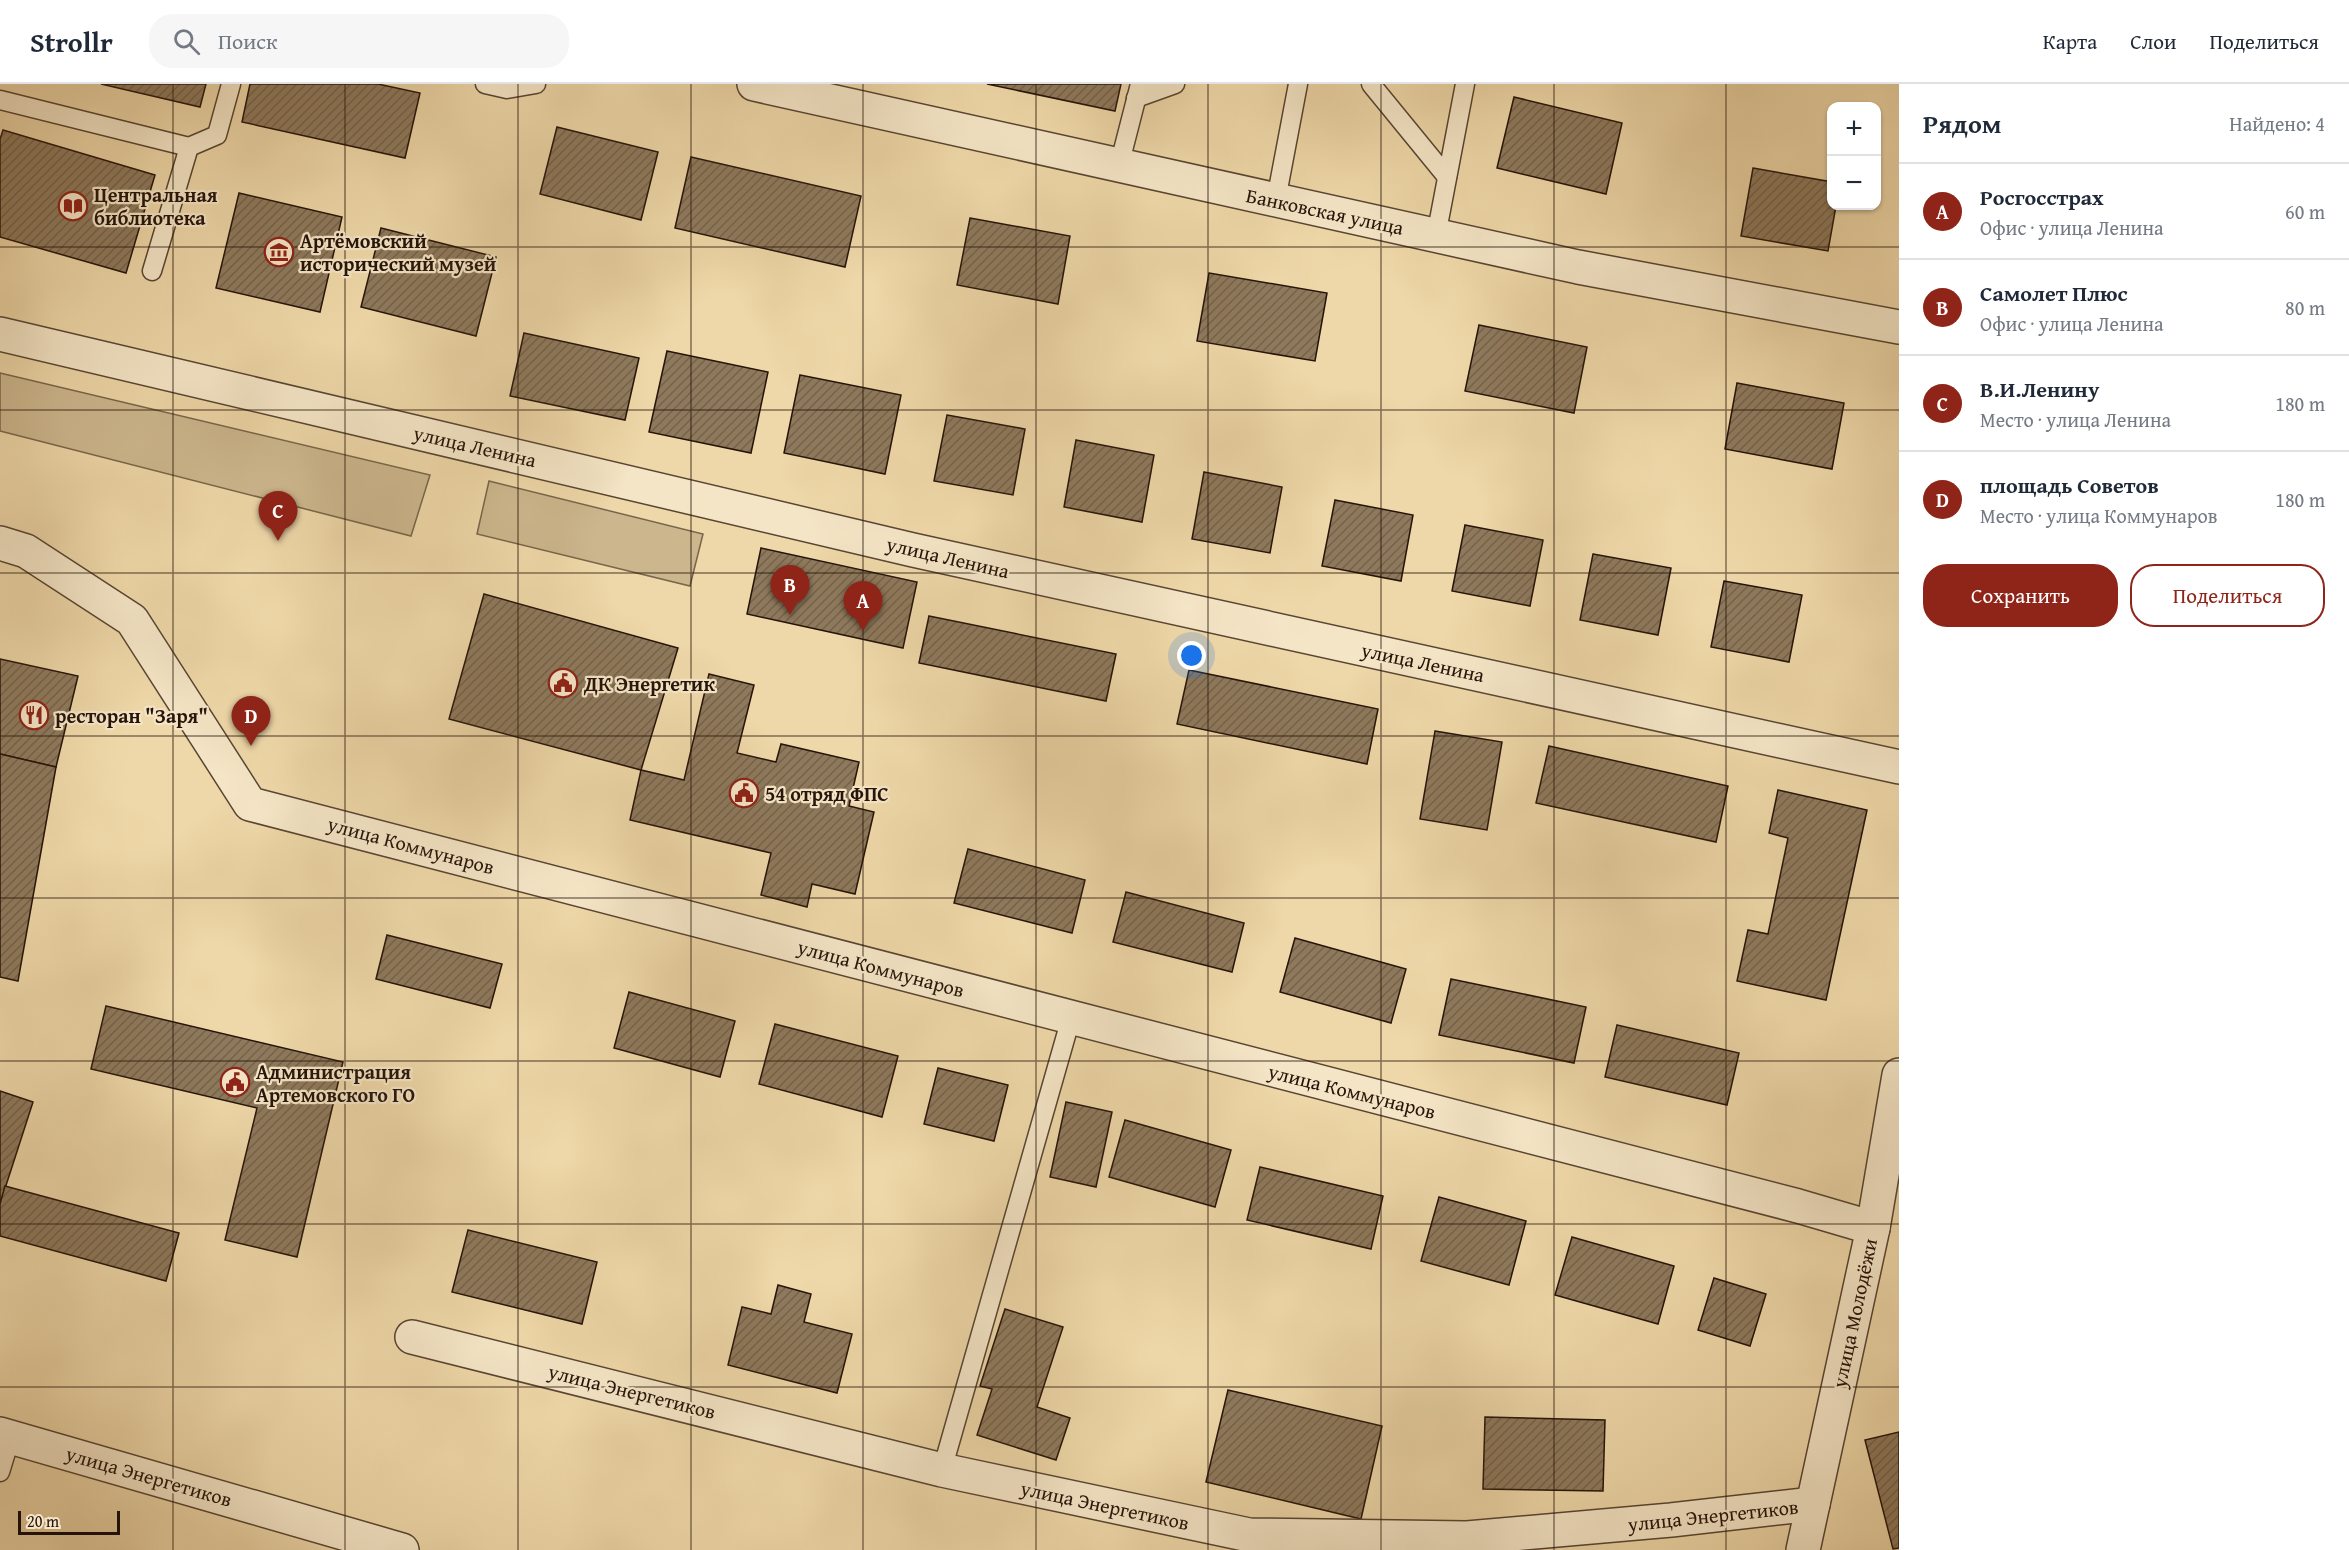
<!DOCTYPE html>
<html lang="ru">
<meta charset="utf-8">
<style>
:root{--surface:#fff;--page:#f6f6f7;--text:#1f2937;--muted:#747a83;--line:#e0e1e3;--accent:#8f2418}
body{margin:0;font-family:"Gentium Book Plus",serif;background:var(--page);color:var(--text)}
.controls{position:absolute;right:18px;top:18px;display:grid;overflow:hidden;border-radius:12px;box-shadow:0 2px 4px #0004}
.controls button{width:54px;height:54px;display:grid;place-items:center;padding:0;border:0;border-bottom:2px solid var(--line);background:var(--surface);color:var(--text);font:30px sans-serif}
.scale{position:absolute;left:18px;bottom:15px;width:102px;box-sizing:border-box;padding-left:6px;border:3px solid #26140a;border-top:0;font-size:16px;line-height:21px;white-space:nowrap;color:#26140a;-webkit-text-stroke:4px #f4e5c6;paint-order:stroke}
.you{position:absolute;left:1192px;top:572px;width:21px;height:21px;margin:-15px;border:4px solid #fff;border-radius:50%;background:#1a73e8;box-shadow:0 0 0 9px #1a73e833}
.badge{display:grid;place-items:center;width:39px;height:39px;border-radius:50%;background:var(--accent);color:#fff;font-size:20px;font-weight:700}
.pin{position:absolute;translate:-50% -50px;filter:drop-shadow(0 2px 3px #0008)}
.pin::after{content:'';position:absolute;top:32px;width:21px;height:18px;background:inherit;clip-path:polygon(0 0,100% 0,50% 100%)}
.list{margin:0;padding:0;list-style:none}
h2{display:flex;justify-content:space-between;align-items:center;height:78px;margin:0;padding:0 24px;font-size:26px}
h2 small{font-size:20px;font-weight:400;color:var(--muted)}
.list li{display:grid;grid-template-columns:39px 1fr auto;gap:18px;align-items:center;box-sizing:border-box;height:96px;padding:0 24px;border-top:2px solid var(--line)}
.list b{display:block;font-size:22px;white-space:nowrap}
.list p{margin:0;font-size:20px;white-space:nowrap;color:var(--muted)}
.list em{font-size:20px;font-style:normal;color:var(--muted)}
.actions{display:flex;gap:12px;padding:18px 24px}
.actions a{flex:1;padding:14px 0;border:2px solid var(--accent);border-radius:24px;text-align:center;font-size:21px;color:var(--accent)}
.actions .main{background:var(--accent);color:#fff}
.icon{flex:none;width:33px;height:33px;fill:none;stroke:currentColor;stroke-width:2;stroke-linecap:round;stroke-linejoin:round}
.map{position:relative;flex:none;width:1899px;height:1466px;overflow:hidden}
header{display:flex;align-items:center;gap:36px;box-sizing:border-box;height:84px;padding:0 30px;background:var(--surface);border-bottom:2px solid var(--line)}
header strong{font-size:28px}
nav{display:flex;gap:33px;margin-inline-start:auto;font-size:21px}
.search{width:420px;height:54px;background:var(--page);display:flex;align-items:center;gap:15px;box-sizing:border-box;padding:0 21px;border-radius:24px;color:var(--muted);font-size:22px}
main{display:flex}
aside{flex:1;background:var(--surface)}
.map>svg:first-child{display:block}
</style>
<header>
<strong>Strollr</strong>
<div class="search"><svg class="icon" aria-label="search" viewBox="0 0 24 24"><circle cx="10" cy="10" r="6"/><path d="M15 15l6 6"/></svg>Поиск</div>
<nav><a>Карта</a><a>Слои</a><a>Поделиться</a></nav>
</header>
<main>
<div class="map">
<svg width="1899" height="1466" viewBox="0 0 1899 1466">
<defs>
<pattern id="building-hatch" width="6" height="6" patternUnits="userSpaceOnUse" patternTransform="scale(1.5)"><rect width="6" height="6" fill="#8e795c"/><path d="M-1 1l2-2M0 6l6-6M5 7l2-2" fill="none" stroke="#74624a"/></pattern>
</defs>
<rect width="100%" height="100%" fill="#eed7a8"/>
<filter id="stains"><feTurbulence type="fractalNoise" baseFrequency=".00333" numOctaves="4"/><feColorMatrix values="0 0 0 0 .2 0 0 0 0 .09 0 0 0 0 .02 0 0 0 .5 -.17"/></filter>
<radialGradient id="worn" r=".72"><stop offset=".6" stop-color="#630" stop-opacity="0"/><stop offset="1" stop-color="#630" stop-opacity=".3"/></radialGradient>
<g fill="#ccb68d" stroke="#79654c" stroke-width="1.5">
<path d="M0 289 430 391 411 452 0 347Z"/>
<path d="M489 397 703 450 690 502 477 450Z"/>
</g>
<g fill="url(#building-hatch)" stroke="#26140a" stroke-width="1.5">
<path d="M101 0H206L200 23Z"/>
<path d="M250 0H378L420 9 405 74 242 38Z"/>
<path d="M987 0H1121L1115 27Z"/>
<path d="M1514 13 1622 39 1606 110 1497 84Z"/>
<path d="M557 43 658 68 641 136 540 110Z"/>
<path d="M3 46 155 91 126 189 0 153V55Z"/>
<path d="M691 73 861 112 845 183 675 144Z"/>
<path d="M1753 84 1832 98V122H1836L1828 167 1741 152Z"/>
<path d="M239 109 342 133 320 228 216 204Z"/>
<path d="M970 134 1070 152 1058 220 957 201Z"/>
<path d="M381 144 496 173 476 252 361 223Z"/>
<path d="M1209 189 1327 209 1315 277 1197 257Z"/>
<path d="M1479 241 1587 263 1574 329 1465 307Z"/>
<path d="M524 249 639 274 625 336 510 312Z"/>
<path d="M667 267 768 288 751 369 649 348Z"/>
<path d="M800 291 901 311 885 390 784 369Z"/>
<path d="M1737 299 1844 319 1832 385 1725 365Z"/>
<path d="M947 331 1025 345 1013 411 934 397Z"/>
<path d="M1076 356 1154 371 1142 438 1064 423Z"/>
<path d="M1204 388 1282 403 1270 469 1192 455Z"/>
<path d="M1335 416 1413 431 1401 497 1322 482Z"/>
<path d="M1465 441 1543 456 1530 522 1452 507Z"/>
<path d="M761 464 917 498 903 564 747 530Z"/>
<path d="M1593 470 1671 484 1658 551 1580 536Z"/>
<path d="M1724 497 1802 511 1789 578 1711 563Z"/>
<path d="M484 510 678 564 641 686 449 635Z"/>
<path d="M929 532 1116 570 1106 617 919 579Z"/>
<path d="M0 575 78 592 56 683 0 670Z"/>
<path d="M1189 586 1378 625 1367 680 1177 640Z"/>
<path d="M709 590 754 601 737 669 776 678 781 660 859 678 849 722 874 728 855 810 812 800 807 823 761 811 771 769 630 736 641 686 684 696Z"/>
<path d="M1435 647 1502 658 1487 746 1420 735Z"/>
<path d="M1549 662 1728 702 1716 758 1536 719Z"/>
<path d="M0 670 56 683 18 897 0 893Z"/>
<path d="M1778 706 1867 726 1826 916 1737 897 1748 846 1768 850 1788 754 1769 749Z"/>
<path d="M968 765 1085 796 1072 849 954 819Z"/>
<path d="M1126 808 1244 839 1232 888 1113 858Z"/>
<path d="M387 851 502 880 490 924 376 895Z"/>
<path d="M1295 854 1406 885 1391 939 1280 908Z"/>
<path d="M1451 895 1586 923 1574 979 1439 951Z"/>
<path d="M629 908 735 937 720 993 614 964Z"/>
<path d="M106 922 343 978 297 1173 225 1156 257 1024 91 985Z"/>
<path d="M775 940 898 972 882 1033 759 1000Z"/>
<path d="M1617 941 1739 969 1727 1021 1605 993Z"/>
<path d="M938 984 1008 1001 994 1057 924 1040Z"/>
<path d="M0 1007 33 1018 0 1120Z"/>
<path d="M1066 1018 1112 1028 1096 1103 1050 1093Z"/>
<path d="M1125 1036 1231 1066 1215 1123 1109 1093Z"/>
<path d="M1260 1083 1383 1112 1371 1165 1247 1136Z"/>
<path d="M5 1102 179 1149 166 1197 0 1152V1120Z"/>
<path d="M1439 1113 1526 1137 1509 1201 1421 1177Z"/>
<path d="M468 1146 597 1178 582 1240 452 1208Z"/>
<path d="M1572 1153 1674 1182 1658 1240 1555 1211Z"/>
<path d="M1714 1194 1766 1210 1750 1262 1698 1246Z"/>
<path d="M778 1201 811 1210 804 1238 852 1250 837 1309 728 1281 742 1223 771 1230Z"/>
<path d="M1005 1225 1063 1243 1037 1323 1070 1334 1056 1376 977 1351 992 1305 980 1302Z"/>
<path d="M1228 1306 1382 1342 1361 1435 1206 1398Z"/>
<path d="M1485 1333 1605 1336 1603 1407 1483 1405Z"/>
<path d="M1899 1348V1464L1893 1465 1865 1356Z"/>
</g>
<g fill="none" stroke-linecap="round" stroke-linejoin="round">
<g stroke="#584532" stroke-width="21">
<g id="service">
<path d="M485 0 507 5 536 0"/>
<path d="M1371 0 1447 93"/>
<path d="M1136 14 1175 0"/>
<path d="M0 16 189 63"/>
<path d="M1119 82 1140 0"/>
<path d="M1276 116 1298 0"/>
<path d="M1436 152 1465 0"/>
<path d="M152 187 189 63 217 51 231 0"/>
<path d="M942 1386 1071 934"/>
<path d="M0 1388 11 1352"/>
</g>
</g>
<g stroke="#584532" stroke-width="36">
<g id="minor">
<path d="M754 0 1578 183 1899 243"/>
<path d="M0 459 26 467 132 536 250 720 1798 1122 1873 1144"/>
<path d="M412 1253 942 1386 1249 1451 1467 1454 1671 1436 1813 1420"/>
<path d="M0 1350 402 1466"/>
<path d="M1803 1466 1873 1144 1899 991"/>
</g>
</g>
<g stroke="#584532" stroke-width="36">
<path id="tertiary" d="M0 250 913 466 1899 683"/>
</g>
<use href="#service" stroke="#f4e5c6" stroke-width="18"/>
<use href="#minor" stroke="#f4e5c6" stroke-width="33"/>
<use href="#tertiary" stroke="#f4e5c6" stroke-width="33"/>
</g>
<path fill="none" stroke="#26140a" stroke-width="1.5" stroke-opacity="0.55" d="M173 0V1466M345 0V1466M518 0V1466M691 0V1466M863 0V1466M1036 0V1466M1208 0V1466M1381 0V1466M1554 0V1466M1726 0V1466M0 163H1899M0 326H1899M0 489H1899M0 652H1899M0 814H1899M0 977H1899M0 1140H1899M0 1303H1899"/>
<defs>
<g id="library-ring" transform="scale(1.5)"><circle r="9.5" fill="#f4e5c6" stroke="#8f2418" stroke-width="1.5"/><path d="M-6-4Q-3-5.5-.7-3.5V5Q-3 3-6 4ZM6-4Q3-5.5 .7-3.5V5Q3 3 6 4Z" fill="#8f2418"/></g>
<g id="museum-ring" transform="scale(1.5)"><circle r="9.5" fill="#f4e5c6" stroke="#8f2418" stroke-width="1.5"/><path d="M0-6L6-3V-2H-6V-3ZM-5-1h2V3h-2ZM-1-1h2V3h-2ZM3-1h2V3H3ZM-6 4H6V6H-6Z" fill="#8f2418"/></g>
<g id="civic-ring" transform="scale(1.5)"><circle r="9.5" fill="#f4e5c6" stroke="#8f2418" stroke-width="1.5"/><path d="M-.6-6.5H3V-4.5H.6V-3L4-1V1h2V6H-6V1h2V-1L-.6-3ZM-1.2 2.5V6h2.4V2.5Z" fill="#8f2418"/></g>
<g id="restaurant-ring" transform="scale(1.5)"><circle r="9.5" fill="#f4e5c6" stroke="#8f2418" stroke-width="1.5"/><path d="M-5-6h1v4h1v-4h1v4h1v-4h1v5L-1.5 .5V6h-2V.5L-5-1ZM5-6V6H3V1.5H1.5Q1.5-4 5-6Z" fill="#8f2418"/></g>
</defs>
<g fill-rule="evenodd">
<use href="#library-ring" x="73" y="122"/>
<use href="#museum-ring" x="279" y="168"/>
<use href="#civic-ring" x="563" y="599"/>
<use href="#restaurant-ring" x="34" y="631"/>
<use href="#civic-ring" x="744" y="709"/>
<use href="#civic-ring" x="235" y="998"/>
</g>
<g text-anchor="middle" dominant-baseline="central" stroke-width="4.5" stroke-linejoin="round" paint-order="stroke">
<g font-size="20" font-weight="bold" fill="#26140a" stroke="#f4e5c6" text-anchor="start">
<text x="94" y="110">Центральная<tspan x="94" dy="23">библиотека</tspan></text>
<text x="300" y="156">Артёмовский<tspan x="300" dy="23">исторический музей</tspan></text>
<text x="584" y="599">ДК Энергетик</text>
<text x="55" y="631">ресторан "Заря"</text>
<text x="765" y="709">54 отряд ФПС</text>
<text x="256" y="987">Администрация<tspan x="256" dy="23">Артемовского ГО</tspan></text>
</g>
<g font-size="20" fill="#26140a" stroke="#f4e5c6">
<text transform="translate(1325 127) rotate(12)">Банковская улица</text>
<text transform="translate(475 362) rotate(13)">улица Ленина</text>
<text transform="translate(948 473) rotate(13)">улица Ленина</text>
<text transform="translate(1423 578) rotate(12)">улица Ленина</text>
<text transform="translate(411 761) rotate(15)">улица Коммунаров</text>
<text transform="translate(881 884) rotate(15)">улица Коммунаров</text>
<text transform="translate(1352 1007) rotate(14)">улица Коммунаров</text>
<text transform="translate(1854 1229) rotate(-78)">улица Молодёжи</text>
<text transform="translate(632 1307) rotate(14)">улица Энергетиков</text>
<text transform="translate(149 1392) rotate(16)">улица Энергетиков</text>
<text transform="translate(1105 1421) rotate(12)">улица Энергетиков</text>
<text transform="translate(1713 1431) rotate(-6)">улица Энергетиков</text>
</g>
</g>
<rect width="100%" height="100%" filter="url(#stains)"/>
<rect width="100%" height="100%" fill="url(#worn)"/>
</svg>
<div class="controls">
<button>+</button>
<button>−</button>
</div>
<div class="scale">20 m</div>
<div class="you"></div>
<div class="pin badge" style="left:863px;top:547px">A</div>
<div class="pin badge" style="left:790px;top:531px">B</div>
<div class="pin badge" style="left:278px;top:457px">C</div>
<div class="pin badge" style="left:251px;top:662px">D</div>
</div>
<aside>
<h2>Рядом<small>Найдено: 4</small></h2>
<ul class="list">
<li><span class="badge">A</span><div><b>Росгосстрах</b><p>Офис · улица Ленина</p></div><em>60 m</em></li>
<li><span class="badge">B</span><div><b>Самолет Плюс</b><p>Офис · улица Ленина</p></div><em>80 m</em></li>
<li><span class="badge">C</span><div><b>В.И.Ленину</b><p>Место · улица Ленина</p></div><em>180 m</em></li>
<li><span class="badge">D</span><div><b>площадь Советов</b><p>Место · улица Коммунаров</p></div><em>180 m</em></li>
</ul>
<div class="actions"><a class="main">Сохранить</a><a>Поделиться</a></div>
</aside>
</main>
